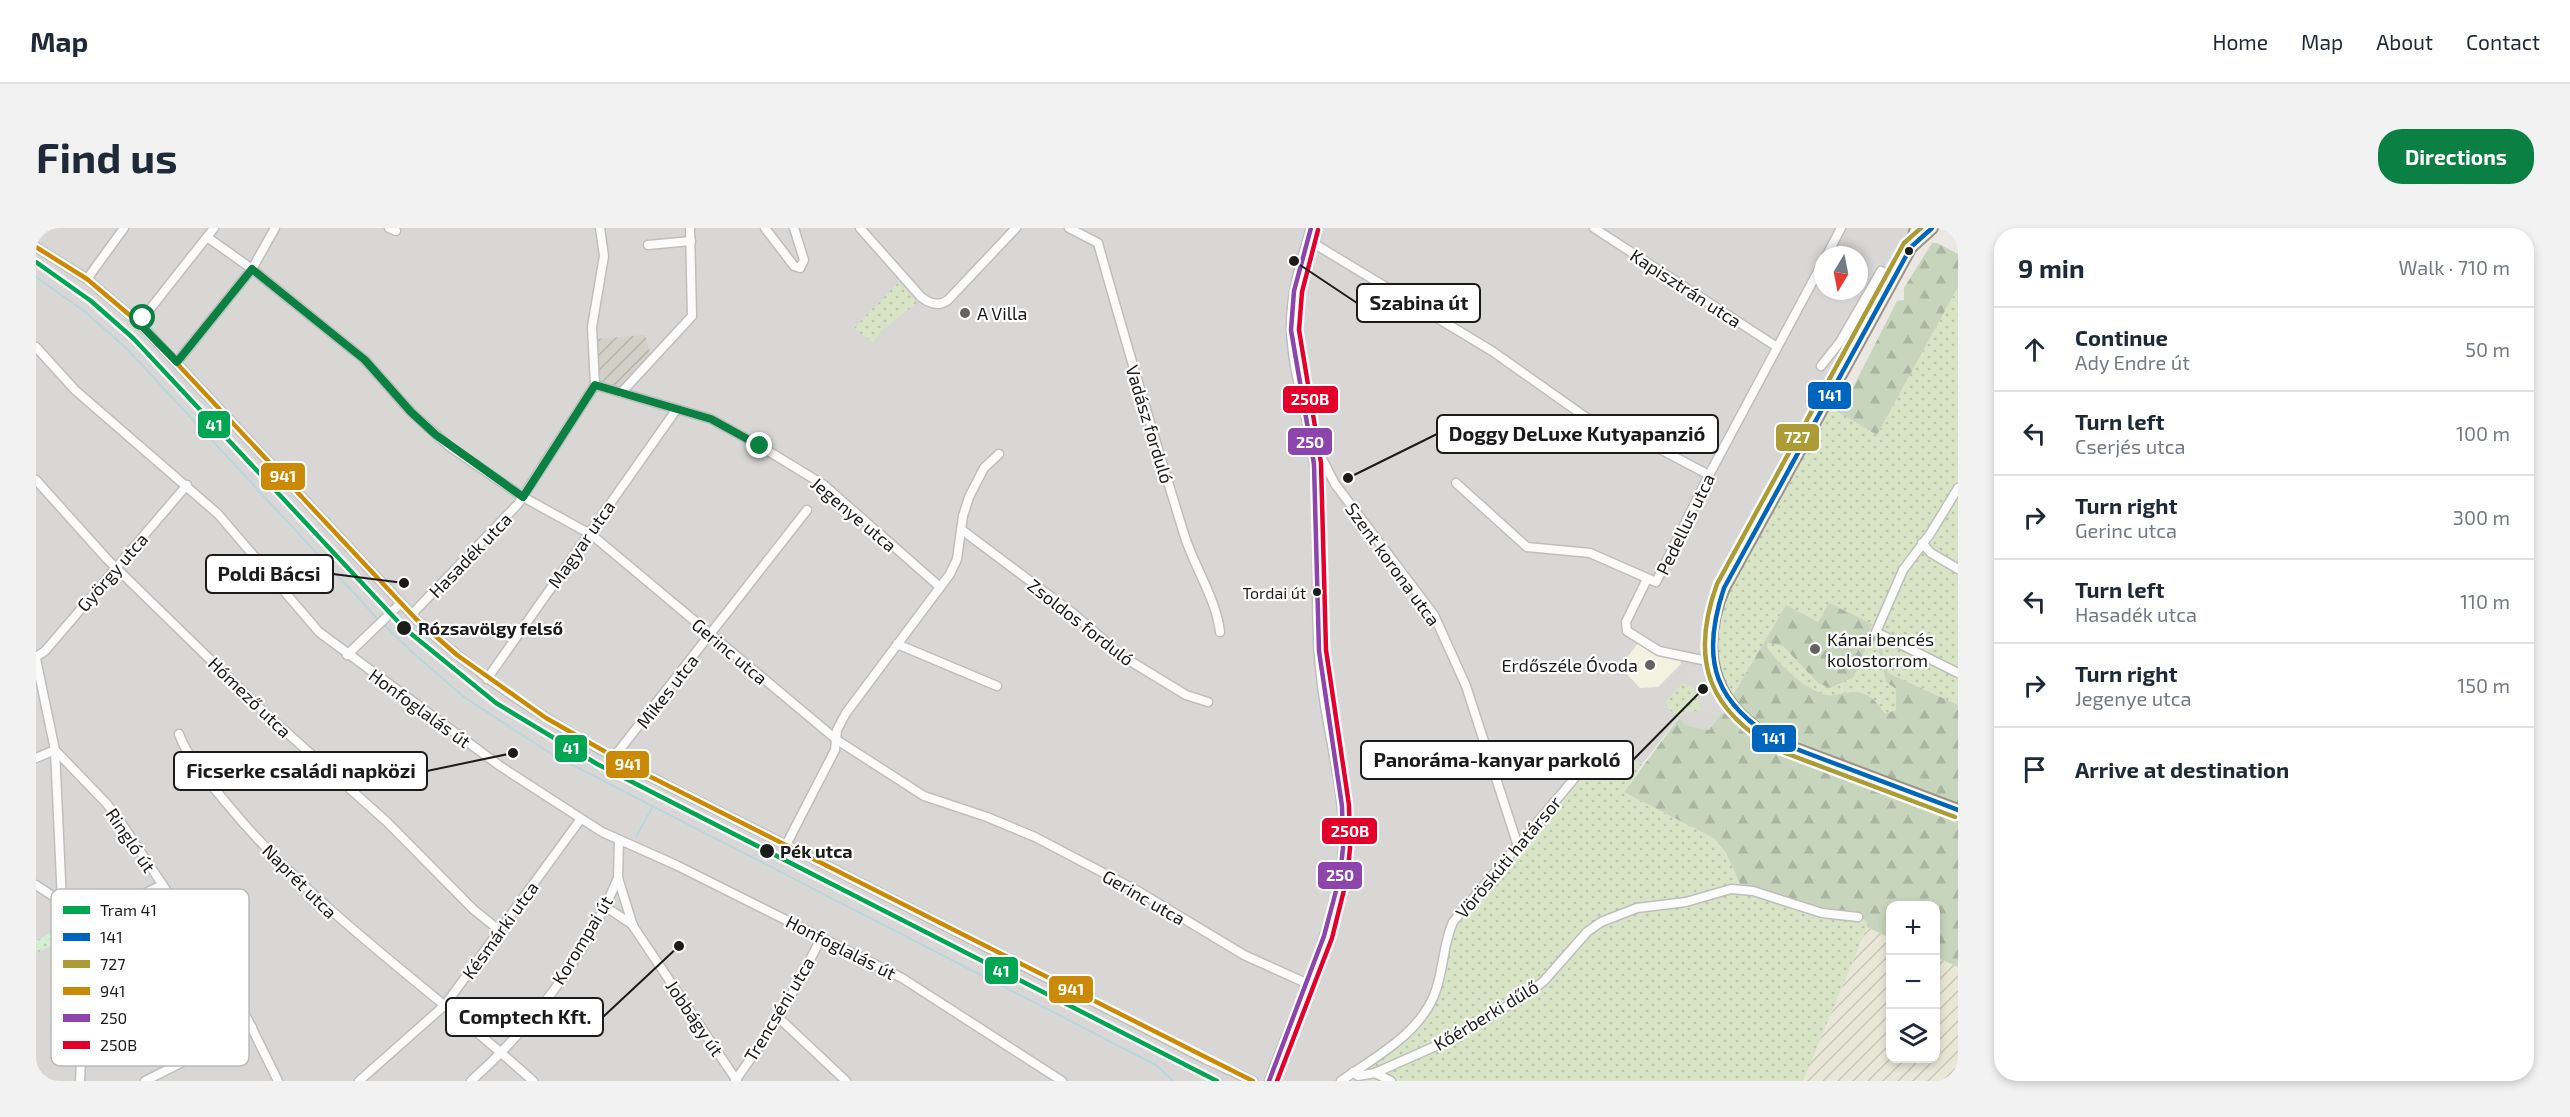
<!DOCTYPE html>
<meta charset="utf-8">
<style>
:root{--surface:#fff;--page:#f2f2f3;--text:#1f2937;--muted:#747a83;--line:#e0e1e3;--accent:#0b8043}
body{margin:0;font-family:"Exo 2",sans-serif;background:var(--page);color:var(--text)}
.controls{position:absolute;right:18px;bottom:18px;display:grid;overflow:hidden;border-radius:12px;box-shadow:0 3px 9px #0003}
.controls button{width:54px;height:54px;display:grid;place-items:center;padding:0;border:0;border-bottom:2px solid var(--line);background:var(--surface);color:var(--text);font:30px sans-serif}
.compass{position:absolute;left:1778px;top:18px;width:54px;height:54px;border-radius:50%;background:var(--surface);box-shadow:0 3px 9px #0003;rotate:190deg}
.stop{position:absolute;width:18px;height:18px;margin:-14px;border:4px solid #0b8043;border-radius:50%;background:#fff}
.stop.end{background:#0b8043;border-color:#fff;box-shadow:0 2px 6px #0008}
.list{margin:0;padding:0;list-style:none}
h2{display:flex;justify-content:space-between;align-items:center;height:78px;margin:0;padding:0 24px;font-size:26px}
h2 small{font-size:20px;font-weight:400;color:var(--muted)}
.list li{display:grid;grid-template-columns:39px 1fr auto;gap:18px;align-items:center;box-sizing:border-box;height:84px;padding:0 24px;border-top:2px solid var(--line)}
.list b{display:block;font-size:22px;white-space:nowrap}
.list p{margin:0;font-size:20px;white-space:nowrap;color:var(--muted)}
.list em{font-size:20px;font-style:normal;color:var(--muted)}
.icon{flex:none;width:33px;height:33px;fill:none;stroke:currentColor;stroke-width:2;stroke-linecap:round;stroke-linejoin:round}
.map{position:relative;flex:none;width:1922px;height:853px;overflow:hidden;border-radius:24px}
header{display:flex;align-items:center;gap:36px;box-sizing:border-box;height:84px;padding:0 30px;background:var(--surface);border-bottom:2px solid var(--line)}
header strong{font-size:28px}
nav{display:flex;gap:33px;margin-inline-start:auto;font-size:21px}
.intro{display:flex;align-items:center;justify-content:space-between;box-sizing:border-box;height:144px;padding:0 36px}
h1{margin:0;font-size:42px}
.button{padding:15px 27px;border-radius:24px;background:var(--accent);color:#fff;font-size:21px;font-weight:700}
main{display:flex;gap:36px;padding:0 36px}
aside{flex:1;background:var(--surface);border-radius:24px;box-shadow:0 3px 9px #0003}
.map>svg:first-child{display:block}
</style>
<header>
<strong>Map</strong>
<nav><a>Home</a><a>Map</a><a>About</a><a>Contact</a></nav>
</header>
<div class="intro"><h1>Find us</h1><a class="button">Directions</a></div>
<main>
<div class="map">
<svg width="1922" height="853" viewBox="0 0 1922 853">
<defs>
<pattern id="construction-furrows" width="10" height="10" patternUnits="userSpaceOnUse" patternTransform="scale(1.5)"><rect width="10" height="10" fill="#d2d0c7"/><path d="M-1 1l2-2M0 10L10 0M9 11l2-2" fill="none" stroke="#b4b2aa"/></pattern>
<pattern id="farmland-furrows" width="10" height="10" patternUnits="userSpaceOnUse" patternTransform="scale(1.5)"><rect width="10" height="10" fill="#e9e8d8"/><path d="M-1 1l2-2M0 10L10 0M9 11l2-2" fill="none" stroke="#c7c6b9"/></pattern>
<pattern id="grass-dots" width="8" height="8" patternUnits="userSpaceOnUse" patternTransform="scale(1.5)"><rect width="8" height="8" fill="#d8e4c5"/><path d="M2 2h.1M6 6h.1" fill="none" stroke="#b9c3a9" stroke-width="1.8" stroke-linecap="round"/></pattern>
<pattern id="forest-firs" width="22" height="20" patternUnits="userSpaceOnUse" patternTransform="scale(1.5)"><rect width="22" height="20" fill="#c7d5bc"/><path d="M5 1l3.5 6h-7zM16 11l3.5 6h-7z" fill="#aab6a1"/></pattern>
<pattern id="park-dots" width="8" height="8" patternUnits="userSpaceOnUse" patternTransform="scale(1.5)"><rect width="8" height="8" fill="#d4eed2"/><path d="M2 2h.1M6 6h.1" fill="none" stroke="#b5ccb4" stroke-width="1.8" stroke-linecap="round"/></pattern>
</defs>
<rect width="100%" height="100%" fill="#eae7e4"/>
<path fill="#d9d7d5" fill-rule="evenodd" d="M0 0H1876L1784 165 1790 174 1693 474 1673 502 1649 497 1642 490 1606 536 1566 513 1404 750 1382 794 1305 853H0ZM1787 27H1823V63H1787Z"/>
<path fill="#f3f1e0" d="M1602 415 1621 427 1644 432 1645 436 1622 459 1604 460 1584 439Z"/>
<path fill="url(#construction-furrows)" d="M609 107 615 128 585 161 564 155 560 111Z"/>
<path fill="url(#farmland-furrows)" d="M1831 699 1854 710V830H1900V729L1922 739V853H1767Z"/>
<g fill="url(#grass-dots)">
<path d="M863 54 881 75 845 103 837 115 818 100Z"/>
<path d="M1922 59V477L1852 445 1843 410 1782 394 1750 377 1693 474 1678 446V382L1790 174 1841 207Z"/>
<path d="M1832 410 1841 414 1850 454 1860 461V482L1849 486C1837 468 1829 461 1807 465 1804 466 1797 468 1793 467 1771 464 1743 437 1731 419L1732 415 1747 418 1782 455 1818 449Z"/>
<path d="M1647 455 1658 460 1665 480 1664 483H1651L1643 490 1630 478V473Z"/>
<path d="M1565 512 1606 536 1588 564 1679 611 1690 625 1705 658 1824 689 1830 693 1831 699 1767 853H1305L1356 817 1390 784 1412 707Z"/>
</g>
<g fill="url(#forest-firs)" fill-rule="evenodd">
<path d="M1896 15H1901L1922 26V59L1841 207 1804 185 1861 73 1868 72V60Z"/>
<path d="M1793 375 1836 396 1833 406 1843 410 1852 445 1922 477V739L1900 729V678H1854V710L1831 699 1830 693 1824 689 1798 686 1705 658 1690 625 1679 611 1588 564 1643 490 1649 497 1673 502 1693 474 1750 377 1782 394ZM1833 410 1841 415 1850 454 1860 461V482L1849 486C1837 468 1829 461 1807 465 1804 466 1797 468 1793 467 1771 464 1743 437 1731 419L1732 415 1747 418 1782 455 1794 460 1818 449Z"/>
</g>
<path fill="url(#park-dots)" d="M28 698 33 709 1 725 0 713Z"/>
<path fill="#dad8d7" d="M1653 436 1668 441 1675 463 1689 485 1671 488 1665 480 1658 460 1647 455Z"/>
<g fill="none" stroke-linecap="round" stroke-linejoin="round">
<g stroke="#bad6da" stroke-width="2">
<path d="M0 49 48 83 91 121 341 390 376 424 428 469 517 527 1120 837 1137 853"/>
<path d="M600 609 616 580"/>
</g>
<g stroke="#bfbebc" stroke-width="11">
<g id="minor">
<path d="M353 0 360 3"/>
<path d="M729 0 758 38 764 40 768 32 758 0"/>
<path d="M824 0 885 69C894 76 903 79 912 72L980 0"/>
<path d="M1033 0 1062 15C1089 112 1118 209 1148 306 1158 339 1180 370 1184 404"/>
<path d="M1558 0 1741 119"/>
<path d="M171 9 216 41 329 132 375 184 414 219 487 269 556 307 801 512 888 568 951 589 999 609 1100 662 1208 727 1270 755"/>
<path d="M1272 12 1456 123 1582 212 1620 219 1673 247"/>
<path d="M612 17 655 13"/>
<path d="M0 19 51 51 103 95 380 391C487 492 622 552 752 618 891 688 1030 760 1169 831L1217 853"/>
<path d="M1791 27 1805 0"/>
<path d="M51 51 88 0"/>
<path d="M103 95 178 0"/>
<path d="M0 119 39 162 182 286 283 404 464 538 566 604 640 637 866 750 1026 853"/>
<path d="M141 134 216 41 239 0"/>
<path d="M1785 138 1804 114 1845 43"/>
<path d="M559 157 675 191 724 218 788 257 904 359"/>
<path d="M585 165 656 88 654 0"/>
<path d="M1277 213 1299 256 1398 387 1430 458 1482 618"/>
<path d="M0 252 71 331 229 485 351 594 437 681 463 702"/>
<path d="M1420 255 1491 319 1554 325 1620 354 1673 247 1787 34"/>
<path d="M1922 260 1894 306 1867 342 1840 404 1922 445"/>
<path d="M926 302 1038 386 1086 428 1150 467 1172 474"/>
<path d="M1886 315 1895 325 1922 341"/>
<path d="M1611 351 1590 394 1591 403 1623 423 1676 434"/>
<path d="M376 386 482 276 559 157 556 99 568 28 564 0"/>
<path d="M861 416 961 458"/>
<path d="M311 427 365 375"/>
<path d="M0 429 9 423 151 257"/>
<path d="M0 431 19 522 71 576 86 596 198 764 242 853"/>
<path d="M451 451 640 182"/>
<path d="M143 506C153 533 174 555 192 577 280 684 395 760 497 853"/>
<path d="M578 529 771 282"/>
<path d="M0 530 19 522 26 674 50 729 44 853"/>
<path d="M583 612 582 650 597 698 701 853"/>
<path d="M750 617 799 522 801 502 810 485 914 346 921 331 927 288 933 269 948 240 963 226"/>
<path d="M0 657 26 674"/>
<path d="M570 679 597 697"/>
<path d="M37 700 126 657"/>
<path d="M50 729 60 734 163 824"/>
<path d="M743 790 810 853"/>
<path d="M1317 844 1322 848 1339 845 1355 853"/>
<path d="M1339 845 1411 813 1483 771 1507 754 1551 704 1565 694 1601 680 1650 674 1695 661 1717 663 1786 685 1822 689"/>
<path d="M109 853 216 799"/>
<path d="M323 853 409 777 544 592"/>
<path d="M435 853C497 798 550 726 582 650"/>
<path d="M699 853 743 790 786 709"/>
<path d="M1233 853C1258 784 1303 693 1307 620 1310 564 1291 506 1285 449 1277 379 1285 307 1278 236 1273 191 1257 148 1255 102 1254 67 1265 33 1275 0"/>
<path d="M1305 853C1339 829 1386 805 1400 762 1408 739 1407 716 1417 694L1543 545"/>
</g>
</g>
<g stroke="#9d9384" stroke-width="14">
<g id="major">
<path d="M1880 0 1875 19 1688 360C1659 428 1680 484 1747 516L1922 582"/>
<path d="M1875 19 1896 0"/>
</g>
</g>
<use href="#minor" stroke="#fcfbfb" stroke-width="8"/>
<use href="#major" stroke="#eee9e3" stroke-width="10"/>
<g stroke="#fff" stroke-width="9">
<path id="bus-1" d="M1896 0 1875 19 1688 360C1663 434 1679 477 1747 516L1922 582"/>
</g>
<g stroke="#fff" stroke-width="9">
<path id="bus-2" d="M1885 0 1868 15 1681 356C1653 433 1673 484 1744 523L1919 589"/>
</g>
<g stroke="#fff" stroke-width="9">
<path id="bus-3" d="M0 19 51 51 103 95 380 391 421 427 510 490 605 544 1217 853"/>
</g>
<g stroke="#fff" stroke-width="9">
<path id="bus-4" d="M1233 853 1288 708 1304 648 1307 620 1306 578 1283 423 1278 236 1255 102 1258 63 1275 0"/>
</g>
<g stroke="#fff" stroke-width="9">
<path id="bus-5" d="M1241 853 1296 710 1311 650 1314 620 1313 577 1290 422 1285 235 1263 102 1266 64 1282 2"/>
</g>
<use href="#bus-1" stroke="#0065bd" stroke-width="4.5"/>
<use href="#bus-2" stroke="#ad9c35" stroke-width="4.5"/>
<use href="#bus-3" stroke="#cb8a05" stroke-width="4.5"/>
<use href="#bus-4" stroke="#8e44ad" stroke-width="4.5"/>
<use href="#bus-5" stroke="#e4002b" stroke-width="4.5"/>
<g stroke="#fff" stroke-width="9">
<path id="tram-1" d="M0 34 55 73 97 110 368 400 460 475 561 536 1181 853"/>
</g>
<use href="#tram-1" stroke="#00a651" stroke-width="4.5"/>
</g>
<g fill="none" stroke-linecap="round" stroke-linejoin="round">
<path stroke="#0b8043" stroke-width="8" d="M107 90 103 95 141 134 216 41 329 132 375 184 400 207 487 269 559 157 675 191 724 218"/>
</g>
<g fill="#1b1b1b" stroke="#fff" stroke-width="2">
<circle cx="1873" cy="23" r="5"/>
<circle cx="1281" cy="364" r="5"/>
<circle cx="368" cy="400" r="8"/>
<circle cx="731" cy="623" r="8"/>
</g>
<g fill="#636261" stroke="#fff" stroke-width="2">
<circle cx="929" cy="85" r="6"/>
<circle cx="1779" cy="421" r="6"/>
<circle cx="1614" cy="437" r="6"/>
</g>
<g text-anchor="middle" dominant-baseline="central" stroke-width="4.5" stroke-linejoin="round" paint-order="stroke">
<g font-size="16" fill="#1b1b1b" stroke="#fff" text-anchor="end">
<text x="1270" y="364">Tordai út</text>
</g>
<g font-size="18" fill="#1b1b1b" stroke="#fff">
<text transform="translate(1650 60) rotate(33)">Kapisztrán utca</text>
<text transform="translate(1114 196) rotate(73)">Vadász forduló</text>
<text transform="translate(818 286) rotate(40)">Jegenye utca</text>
<text transform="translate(1649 296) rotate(-64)">Pedellus utca</text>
<text transform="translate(545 316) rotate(-55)">Magyar utca</text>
<text transform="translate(434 327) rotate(-46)">Hasadék utca</text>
<text transform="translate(1357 336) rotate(54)">Szent korona utca</text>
<text transform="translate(76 344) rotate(-49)">György utca</text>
<text transform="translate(1045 394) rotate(38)">Zsoldos forduló</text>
<text transform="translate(694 423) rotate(40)">Gerinc utca</text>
<text transform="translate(631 463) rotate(-52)">Mikes utca</text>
<text transform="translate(214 469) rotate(44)">Hómező utca</text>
<text transform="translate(384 480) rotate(36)">Honfoglalás út</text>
<text transform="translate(95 612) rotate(56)">Ringló út</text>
<text transform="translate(1472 629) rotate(-50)">Vöröskúti határsor</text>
<text transform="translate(264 653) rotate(45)">Naprét utca</text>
<text transform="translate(1108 669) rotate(30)">Gerinc utca</text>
<text transform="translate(464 702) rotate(-54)">Késmárki utca</text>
<text transform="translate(546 712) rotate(-59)">Korompai út</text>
<text transform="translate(805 719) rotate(27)">Honfoglalás út</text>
<text transform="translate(743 781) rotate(-59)">Trencséni utca</text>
<text transform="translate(1450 787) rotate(-31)">Kőérberki dűlő</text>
<text transform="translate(659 790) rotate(56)">Jobbágy út</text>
</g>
<g font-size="18" fill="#1b1b1b" stroke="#fff" text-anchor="start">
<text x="941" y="85">A Villa</text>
<text x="1791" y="411">Kánai bencés<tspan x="1791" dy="21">kolostorrom</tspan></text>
<text x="1602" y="437" text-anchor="end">Erdőszéle Óvoda</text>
</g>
<g font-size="18" font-weight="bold" fill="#1b1b1b" stroke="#fff" text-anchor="start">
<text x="382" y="400">Rózsavölgy felső</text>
<text x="744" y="623">Pék utca</text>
</g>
</g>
<rect x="15" y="661" width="198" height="177" rx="9" fill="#fff" stroke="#bbb" stroke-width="1.5"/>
<rect x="27" y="678" width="27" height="8" fill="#00a651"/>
<rect x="27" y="705" width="27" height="8" fill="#0065bd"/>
<rect x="27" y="732" width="27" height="8" fill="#ad9c35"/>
<rect x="27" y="759" width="27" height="8" fill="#cb8a05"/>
<rect x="27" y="786" width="27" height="8" fill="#8e44ad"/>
<rect x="27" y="813" width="27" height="8" fill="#e4002b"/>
<g font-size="16" fill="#1b1b1b">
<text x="64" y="688">Tram 41</text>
<text x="64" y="715">141</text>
<text x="64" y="742">727</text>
<text x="64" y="769">941</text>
<text x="64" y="796">250</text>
<text x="64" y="823">250B</text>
</g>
<path fill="none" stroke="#1b1b1b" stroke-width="2" d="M1258 33L1321 75M1312 250L1401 206M368 355L297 346M1667 461L1597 532M477 525L391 543M643 718L567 789"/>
<g fill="#1b1b1b" stroke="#fff" stroke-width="2">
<circle cx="1258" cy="33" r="6"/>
<circle cx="1312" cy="250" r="6"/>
<circle cx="368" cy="355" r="6"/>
<circle cx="1667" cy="461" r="6"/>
<circle cx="477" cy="525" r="6"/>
<circle cx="643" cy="718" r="6"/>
</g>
<g fill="#fff" stroke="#1b1b1b" stroke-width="2">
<rect x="1321" y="56" width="123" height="38" rx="6"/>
<rect x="1401" y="187" width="281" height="38" rx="6"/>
<rect x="170" y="327" width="127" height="38" rx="6"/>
<rect x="1325" y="513" width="272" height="38" rx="6"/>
<rect x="138" y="524" width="253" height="38" rx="6"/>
<rect x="410" y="770" width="157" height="38" rx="6"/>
</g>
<g font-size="20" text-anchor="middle" font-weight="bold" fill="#1b1b1b">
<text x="1383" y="82">Szabina út</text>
<text x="1541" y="213">Doggy DeLuxe Kutyapanzió</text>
<text x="233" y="353">Poldi Bácsi</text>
<text x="1461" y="539">Panoráma-kanyar parkoló</text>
<text x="265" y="550">Ficserke családi napközi</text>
<text x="489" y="796">Comptech Kft.</text>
</g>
<g stroke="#fff" stroke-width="2">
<rect x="1771" y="153" width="45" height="29" rx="6" fill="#0065bd"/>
<rect x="1246" y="157" width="57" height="29" rx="6" fill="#e4002b"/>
<rect x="161" y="182" width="34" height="29" rx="6" fill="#00a651"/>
<rect x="1739" y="195" width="45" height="29" rx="6" fill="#ad9c35"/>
<rect x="1251" y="199" width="46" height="29" rx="6" fill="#8e44ad"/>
<rect x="224" y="234" width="46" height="29" rx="6" fill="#cb8a05"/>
<rect x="1715" y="496" width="46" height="29" rx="6" fill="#0065bd"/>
<rect x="518" y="506" width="34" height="29" rx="6" fill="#00a651"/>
<rect x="569" y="522" width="45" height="29" rx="6" fill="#cb8a05"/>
<rect x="1285" y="589" width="57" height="28" rx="6" fill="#e4002b"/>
<rect x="1281" y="633" width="46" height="29" rx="6" fill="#8e44ad"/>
<rect x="948" y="728" width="35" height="29" rx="6" fill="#00a651"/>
<rect x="1012" y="747" width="46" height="29" rx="6" fill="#cb8a05"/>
</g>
<g font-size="16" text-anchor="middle" font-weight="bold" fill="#fff">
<text x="1794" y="173">141</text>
<text x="1274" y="177">250B</text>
<text x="178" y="203">41</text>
<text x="1761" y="215">727</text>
<text x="1274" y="220">250</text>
<text x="247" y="254">941</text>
<text x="1738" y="516">141</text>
<text x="535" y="526">41</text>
<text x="592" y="542">941</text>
<text x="1314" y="609">250B</text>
<text x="1304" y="653">250</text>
<text x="965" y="749">41</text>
<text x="1035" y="767">941</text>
</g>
</svg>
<div class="controls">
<button>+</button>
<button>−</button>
<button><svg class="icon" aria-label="layers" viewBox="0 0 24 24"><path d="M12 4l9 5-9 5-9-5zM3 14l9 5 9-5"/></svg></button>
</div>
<svg class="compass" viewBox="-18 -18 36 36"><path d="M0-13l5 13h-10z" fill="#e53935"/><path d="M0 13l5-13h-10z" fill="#747a83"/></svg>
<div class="stop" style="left:107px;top:90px"></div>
<div class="stop end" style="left:724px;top:218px"></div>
</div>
<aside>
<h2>9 min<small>Walk · 710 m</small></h2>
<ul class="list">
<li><svg class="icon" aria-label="ahead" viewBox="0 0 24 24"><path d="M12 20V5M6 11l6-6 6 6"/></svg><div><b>Continue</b><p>Ady Endre út</p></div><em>50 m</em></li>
<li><svg class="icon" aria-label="left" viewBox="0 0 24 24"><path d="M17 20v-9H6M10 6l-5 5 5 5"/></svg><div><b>Turn left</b><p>Cserjés utca</p></div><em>100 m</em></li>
<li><svg class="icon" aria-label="right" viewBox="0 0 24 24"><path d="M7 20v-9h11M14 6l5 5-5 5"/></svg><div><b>Turn right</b><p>Gerinc utca</p></div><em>300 m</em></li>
<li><svg class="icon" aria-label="left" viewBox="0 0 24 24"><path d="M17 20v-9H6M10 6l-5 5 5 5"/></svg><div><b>Turn left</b><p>Hasadék utca</p></div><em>110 m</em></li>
<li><svg class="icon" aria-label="right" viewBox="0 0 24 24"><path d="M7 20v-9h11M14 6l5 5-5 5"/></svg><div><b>Turn right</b><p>Jegenye utca</p></div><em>150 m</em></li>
<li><svg class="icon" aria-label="arrive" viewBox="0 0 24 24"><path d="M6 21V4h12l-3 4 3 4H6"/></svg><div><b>Arrive at destination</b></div></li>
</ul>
</aside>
</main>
